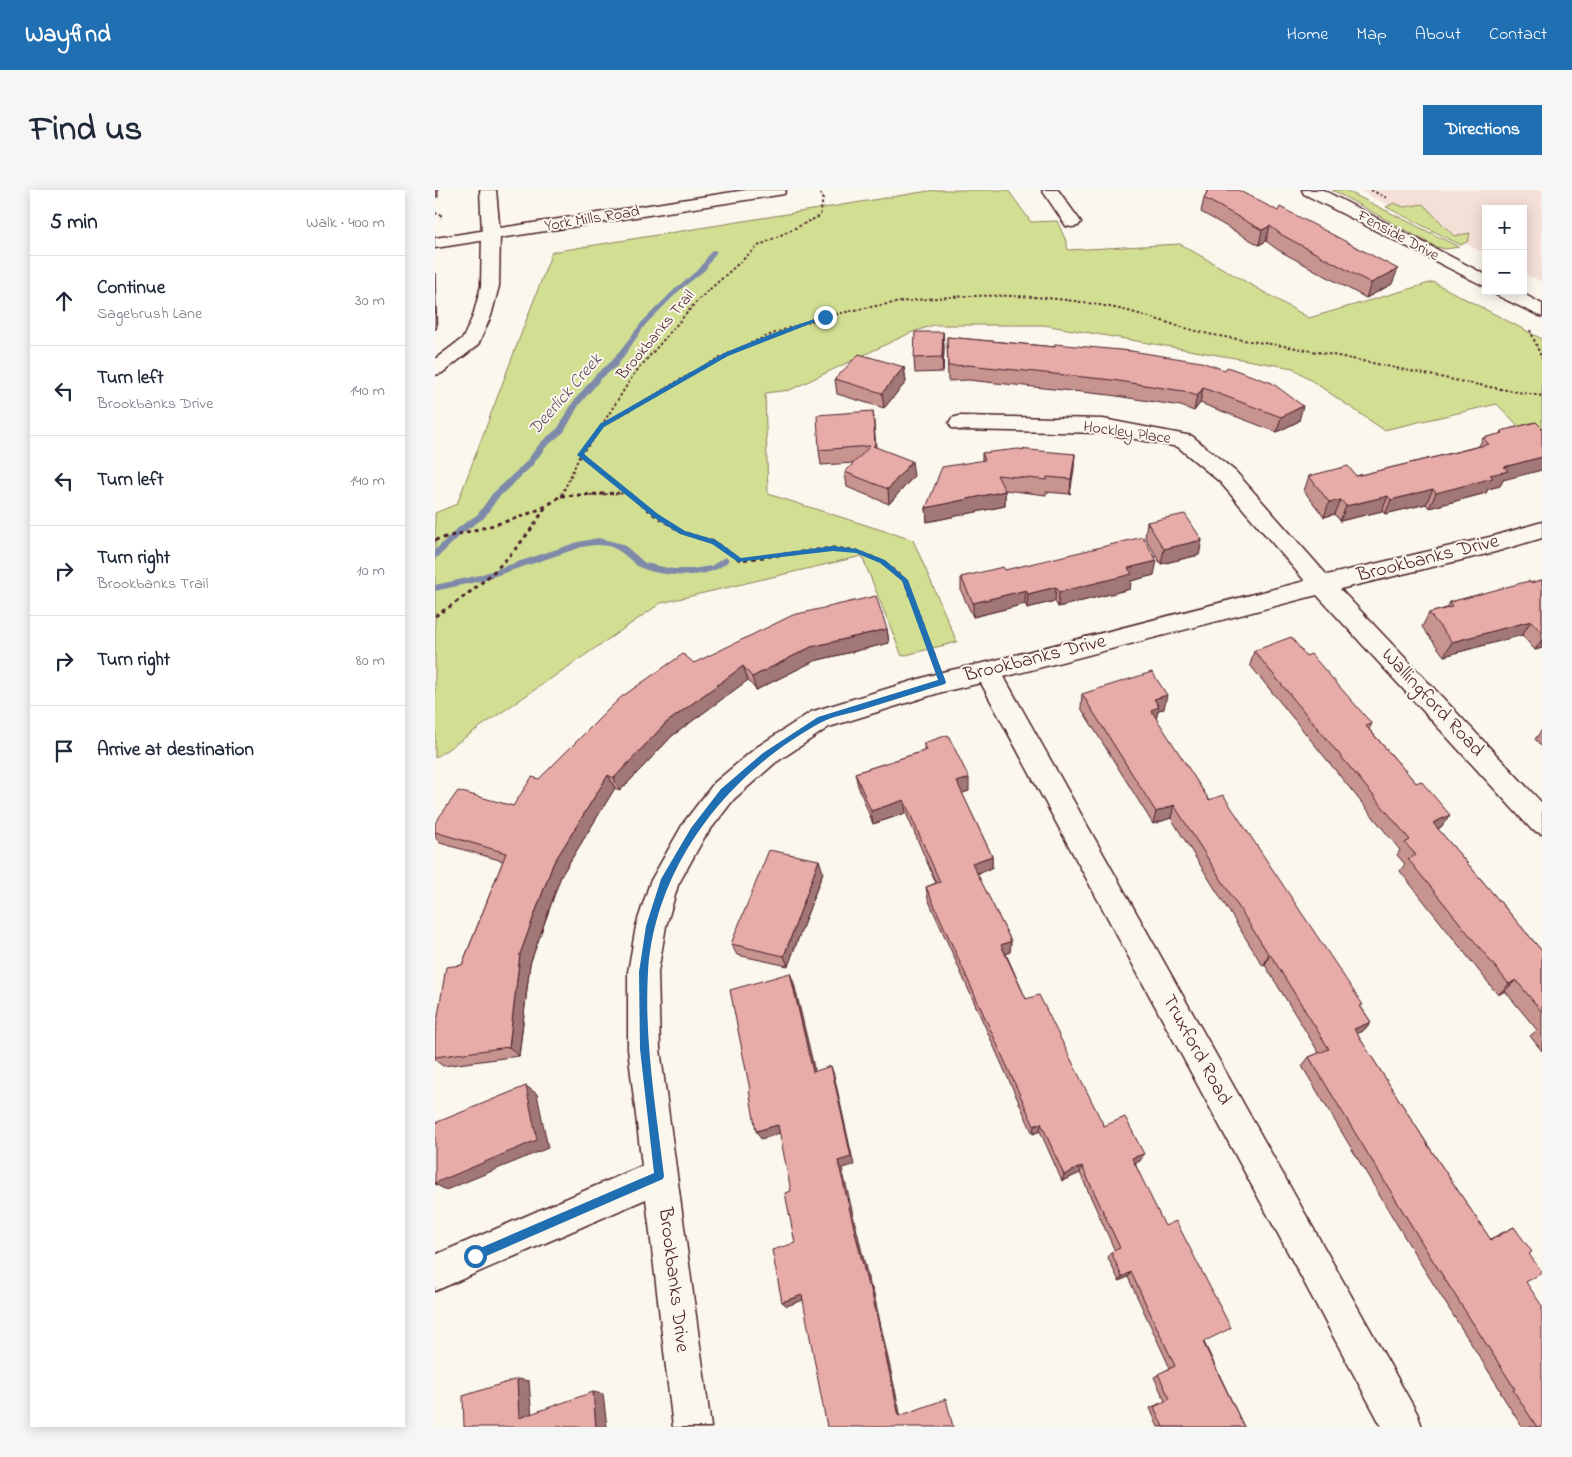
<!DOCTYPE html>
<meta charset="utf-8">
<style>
:root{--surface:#fff;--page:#f6f6f7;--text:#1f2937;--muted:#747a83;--line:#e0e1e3;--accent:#1f6fb2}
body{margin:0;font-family:"Indie Flower",sans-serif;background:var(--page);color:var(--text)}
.controls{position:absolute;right:15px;top:15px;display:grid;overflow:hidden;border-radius:0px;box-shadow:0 2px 12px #0003}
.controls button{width:45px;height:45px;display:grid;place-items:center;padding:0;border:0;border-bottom:1px solid var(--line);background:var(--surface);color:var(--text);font:25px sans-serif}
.stop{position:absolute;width:15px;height:15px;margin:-11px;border:4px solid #1f6fb2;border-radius:50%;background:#fff}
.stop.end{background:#1f6fb2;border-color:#fff;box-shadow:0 1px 5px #0008}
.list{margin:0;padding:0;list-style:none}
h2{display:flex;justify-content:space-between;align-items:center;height:65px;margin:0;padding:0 20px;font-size:21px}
h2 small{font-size:16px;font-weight:400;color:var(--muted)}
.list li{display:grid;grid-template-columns:32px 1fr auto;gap:15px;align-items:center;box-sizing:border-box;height:90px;padding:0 20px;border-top:1px solid var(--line)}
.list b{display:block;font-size:19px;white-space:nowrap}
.list p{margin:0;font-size:16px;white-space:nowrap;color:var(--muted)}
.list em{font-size:16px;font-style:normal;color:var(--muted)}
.icon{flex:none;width:28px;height:28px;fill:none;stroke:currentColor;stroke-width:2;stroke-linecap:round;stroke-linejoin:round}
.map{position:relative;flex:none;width:1107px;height:1237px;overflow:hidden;border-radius:0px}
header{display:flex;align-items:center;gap:30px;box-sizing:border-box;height:70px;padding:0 25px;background:var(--accent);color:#fff}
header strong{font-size:24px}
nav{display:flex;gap:28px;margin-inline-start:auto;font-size:18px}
.intro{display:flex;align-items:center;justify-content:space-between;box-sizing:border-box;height:120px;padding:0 30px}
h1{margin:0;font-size:35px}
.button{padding:12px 22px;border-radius:0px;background:var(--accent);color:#fff;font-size:18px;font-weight:700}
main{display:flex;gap:30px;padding:0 30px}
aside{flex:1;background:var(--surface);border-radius:0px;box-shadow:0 2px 12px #0003}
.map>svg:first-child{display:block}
</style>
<header>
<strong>Wayfind</strong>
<nav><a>Home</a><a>Map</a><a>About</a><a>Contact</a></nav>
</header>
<div class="intro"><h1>Find us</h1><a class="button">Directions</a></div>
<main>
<aside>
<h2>5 min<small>Walk · 400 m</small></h2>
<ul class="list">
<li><svg class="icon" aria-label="ahead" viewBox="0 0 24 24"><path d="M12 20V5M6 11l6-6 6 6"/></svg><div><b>Continue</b><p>Sagebrush Lane</p></div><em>30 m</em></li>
<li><svg class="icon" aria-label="left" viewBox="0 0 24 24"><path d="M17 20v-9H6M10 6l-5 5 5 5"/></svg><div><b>Turn left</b><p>Brookbanks Drive</p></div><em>140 m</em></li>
<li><svg class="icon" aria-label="left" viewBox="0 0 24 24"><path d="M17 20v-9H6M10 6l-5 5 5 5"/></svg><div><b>Turn left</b></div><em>140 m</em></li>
<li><svg class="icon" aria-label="right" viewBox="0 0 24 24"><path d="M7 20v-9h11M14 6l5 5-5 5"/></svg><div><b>Turn right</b><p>Brookbanks Trail</p></div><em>10 m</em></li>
<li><svg class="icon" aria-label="right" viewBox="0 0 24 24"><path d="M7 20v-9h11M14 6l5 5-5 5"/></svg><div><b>Turn right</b></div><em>80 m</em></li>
<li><svg class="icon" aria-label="arrive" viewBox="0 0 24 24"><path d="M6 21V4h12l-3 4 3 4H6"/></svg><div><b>Arrive at destination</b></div></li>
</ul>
</aside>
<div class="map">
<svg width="1107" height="1237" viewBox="0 0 1107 1237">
<rect width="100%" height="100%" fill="#fbf7ec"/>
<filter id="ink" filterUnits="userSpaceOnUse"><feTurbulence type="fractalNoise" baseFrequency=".02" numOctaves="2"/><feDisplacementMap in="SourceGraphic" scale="10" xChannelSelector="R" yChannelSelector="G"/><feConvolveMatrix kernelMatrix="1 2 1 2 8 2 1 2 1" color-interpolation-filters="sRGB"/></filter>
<g filter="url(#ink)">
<path fill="#f5e0d8" d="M923 0H1107V92L1088 83V19H1051V64Z"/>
<g fill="#d2df92" stroke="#8e7f5e">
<path d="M500 0H573L596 32 622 31 631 51 633 60 745 54 874 128 998 92 1107 149V260L1062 214 949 240 858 178 609 135H499L475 143 355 200 330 203 333 304 478 350 522 452 467 466 427 366 226 413 0 568V323L22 314 117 62Z"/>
<path d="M897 0H910L1024 57 1011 59 1001 57Z"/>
<path d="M959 13 969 17 988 14 1019 46 1035 43 1033 51 1026 55 951 17Z"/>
</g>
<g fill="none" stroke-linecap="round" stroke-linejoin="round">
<g fill="#7f8aaa" fill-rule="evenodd">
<path d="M277 60 282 61 270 80 246 99 211 134 182 176 167 188 144 215 129 242 111 257 96 277 63 308 49 328 30 341 3 367 0 368V360L24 337 43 324 57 304 90 273 105 253 123 238 138 212 161 184 176 172 207 132 242 97 265 78Z"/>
<path d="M163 348 188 354 210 373 238 379H256L276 376 290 367 294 370C277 391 229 387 206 378 201 376 197 371 193 368 178 354 167 353 147 357L45 391 0 401V395L41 386 143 352Z"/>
</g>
<g stroke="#4a1f2b" stroke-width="3">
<g id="minor">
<path d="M45 0H61L65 44 64 96 56 126 43 155 7 183 0 185V169L28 148 38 126 46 96 47 44Z"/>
<path d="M607 0H623L646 32 643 36 637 37 631 36Z"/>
<path d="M867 0H888L1051 85V97L869 4Z"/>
<path d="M1059 101H1083L1107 114V127L1061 105Z"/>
<path d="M524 226 668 229 757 246 801 282 892 385 1059 346 1107 332V348L1060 362 905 399 1107 613V644L1097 640 882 405 569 487 982 1223 987 1237H947L546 493 507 502 394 537 340 573 299 609 269 648 243 695 231 736 223 782 225 859 276 1237H238L211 1009 0 1101V1065L207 976 193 859V782L201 736 215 692 249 632 279 593 322 557 376 522 385 519 507 482 553 472 870 391 785 292 743 257 668 243 524 240 517 238 514 233 517 228Z"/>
</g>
</g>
<g stroke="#4a1f2b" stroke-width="3">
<path id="major" d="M311 0H351L349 4 343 5 0 58V48Z"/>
</g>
<g stroke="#4a1f2b" stroke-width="2" stroke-dasharray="2.5 2.5" stroke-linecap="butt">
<path d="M936 0 952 8"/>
<path d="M0 23 6 25V29"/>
<path d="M1095 140 1107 169"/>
<path d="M167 236C230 200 293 157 363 135 465 103 584 96 689 120 718 127 745 138 774 144 803 150 832 153 861 158 943 173 1024 193 1107 206"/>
<path d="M145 265 195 305"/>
<path d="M127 305 145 265 157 251 199 184 263 110 323 56 385 26 388 8 384 0"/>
<path d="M155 305 195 303"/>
</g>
<g stroke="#4a1f2b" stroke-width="3" stroke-dasharray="4 4" stroke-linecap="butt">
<path d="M193 303 221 326 247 342 279 352 305 370 398 358 422 361 448 372 470 390 500 468"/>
<path d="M126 306 184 303"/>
<path d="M0 350C28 342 112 326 127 303"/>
<path d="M0 426C46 398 82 364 110 318"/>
</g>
<use href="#minor" fill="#fbf7ec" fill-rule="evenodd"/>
<use href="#major" fill="#fbf7ec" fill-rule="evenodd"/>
</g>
<g fill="#c79490" stroke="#4a1f2b">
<path d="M773 0 957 94 931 108 843 60 831 51 824 55 766 22 769 8Z"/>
<path d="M508 142 509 157 508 182 480 183 479 168Z"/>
<path d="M512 147 620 157 696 161 864 231 842 242 765 213 759 221 746 216 675 205 533 190 513 191Z"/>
<path d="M469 177 471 192 449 218 402 204 400 189Z"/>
<path d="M438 221 441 257 479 286 454 314 412 297 410 282 419 273 386 275 384 260Z"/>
<path d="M1101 232 1065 296 1053 299 1051 303 994 318 991 314 950 324 947 321 905 331 900 324 889 327 869 301 874 286H921L1005 266 1044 256 1048 248 1065 244 1066 241Z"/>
<path d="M547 263 640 264 635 304 611 302V305L570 300V316L492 332 491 318 547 271Z"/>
<path d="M712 332 767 350 764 365 726 374 710 347Z"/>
<path d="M570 380 719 385 696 391 695 399 623 417 620 411 592 418 590 414 538 427 526 401V387Z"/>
<path d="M1107 390V458L1100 460 1087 445 1009 466 987 437 994 423 1012 418 1015 412Z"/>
<path d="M452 439 454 453 379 471 321 500 313 490 237 546 185 601 180 598 126 686 95 774 84 866 8 876 0 870V844L27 775 68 671 5 653 0 647V633L78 616 104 589 259 473Z"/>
<path d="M819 461 871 466 937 534 934 539 981 593 1015 625 1006 637 1003 639 1107 761V861L1095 846 1102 840 1070 801 1063 805 965 681 970 674 962 665 965 660 815 475Z"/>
<path d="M647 504 729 519 723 520 721 529 774 610 926 817 936 832 928 841 922 844 996 960 1055 1049 1079 1037 1094 1064 1091 1092 1107 1237H1087L1065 1202 1066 1201 984 1071 867 876 874 867 884 863 830 775 828 776 736 628 718 634 646 518Z"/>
<path d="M1107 540V557L1100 549Z"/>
<path d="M489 553 534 601 527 603 557 666V678L542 684 576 751 575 762 571 764 591 809 669 936 705 971 700 973 769 1152 809 1237H723L715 1218 730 1211 719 1187 735 1178 693 1087 684 1091 673 1068 676 1062 680 1061 645 983 627 991 605 941 598 944 493 709 491 697 501 693 471 623 438 634 423 596 420 583 489 561Z"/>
<path d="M388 682 353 776 302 765 296 754Z"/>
</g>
<g fill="#a27876" stroke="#4a1f2b">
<rect x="0" y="0" width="3" height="7"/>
<path d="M835 36 831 51 824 55 827 40Z"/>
<path d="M963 79 957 94 931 108 936 93Z"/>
<path d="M0 83 2 138 0 140Z"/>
<path d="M508 142 509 157 508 182 507 167Z"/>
<path d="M469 177 471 192 449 218 447 203Z"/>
<path d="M768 198 765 213 759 221 762 206Z"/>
<path d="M868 216 864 231 842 242 846 227Z"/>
<path d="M640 264 639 279 635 304 636 289Z"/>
<path d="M1107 267V280L1068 290 1065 296 1053 299 1051 303 994 318 1001 303 1069 277Z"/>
<path d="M477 271 479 286 454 314 453 299Z"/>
<path d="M998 299 991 314 950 324 956 310Z"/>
<path d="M570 301V316L492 332 491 318Z"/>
<path d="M953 306 947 321 905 331 911 316Z"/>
<path d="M906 310 900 324 889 327 894 312Z"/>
<path d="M767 350 764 365 726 374 729 359Z"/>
<path d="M722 371 719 385 696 391 695 399 623 417 624 402 693 378Z"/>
<path d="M621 397 620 411 592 418 593 404Z"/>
<path d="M591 400 590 414 538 427V413Z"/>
<path d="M1096 431 1087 445 1009 466 1017 452Z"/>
<path d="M452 439 454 453 379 471 321 500 317 487 376 457Z"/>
<path d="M1107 449V458L1100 460Z"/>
<path d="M308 476 313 490 237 546 185 601 179 588 231 533Z"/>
<path d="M732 505 729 519 723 520 721 531 713 533 719 509Z"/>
<path d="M173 585 180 598 126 686 95 774 84 866 74 857 85 764 118 674Z"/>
<path d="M534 588V601L522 605V592Z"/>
<path d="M469 610 471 623 438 634 436 621Z"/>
<path d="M739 615 736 628 718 634 721 622Z"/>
<path d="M1015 625 1006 637 990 645 998 633Z"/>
<path d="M557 666V678L537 685V673Z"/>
<path d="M384 670 388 682 353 776 349 766Z"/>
<path d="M576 751 575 762 566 766V755Z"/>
<path d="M835 764 830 775 828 776 834 765Z"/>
<path d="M355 783 359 793 382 890 378 882Z"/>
<path d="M1081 790 1070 801 1063 805 1074 794Z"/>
<path d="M936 832 928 841 911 849 919 839Z"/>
<path d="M396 876 399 885 419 975 407 978 436 1100 433 1096 403 971Z"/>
<path d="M91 896 102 904 113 958 11 1000 0 994V993Z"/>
<path d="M606 933 605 941 598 944 599 936Z"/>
<path d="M343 935 348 942 326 949 321 941Z"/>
<path d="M709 964 705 971 694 975 697 968Z"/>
<path d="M647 976 645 983 627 991 629 985Z"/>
<path d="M696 1082 693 1087 684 1091 687 1087Z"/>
<path d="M435 1095 438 1100 466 1227 464 1226Z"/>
<path d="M367 1105 371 1109 352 1116 347 1112Z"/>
<path d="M82 1189 94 1191 97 1229 84 1228Z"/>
<path d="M158 1202 168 1204 172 1237H161Z"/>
</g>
<g fill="#e7aca8" stroke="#4a1f2b">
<path d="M773 0H803L843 21 845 17 963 79 936 93 847 45 835 36 827 40 769 8Z"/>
<path d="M480 142H508L507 167 479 168Z"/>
<path d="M512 147 620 157V154L696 161 766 172 790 180 792 177 837 193 868 216 846 227 768 198 762 206 748 201 677 190 533 175 513 176Z"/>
<path d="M424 164 469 177 447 203 400 189Z"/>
<path d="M438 221 440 256H438L477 271 453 299 410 282 435 256 384 260 382 225Z"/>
<path d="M1101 232 1107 238V267L1069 277 1073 281 1055 285 1058 288 1001 303 998 299 956 310 953 306 911 316 906 310 894 312 874 286 913 276 921 286 1005 266 1054 254 1048 248 1068 243 1066 241Z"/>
<path d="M583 259 640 264 636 289 612 287V290L562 285 570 301 491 318 507 277 550 270 547 263Z"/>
<path d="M750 324 767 350 729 359 712 332Z"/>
<path d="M708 347 722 371 693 378 697 384 624 402 621 397 593 404 591 400 538 413 526 387 568 377 570 380Z"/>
<path d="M1107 390V443L1096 431 1017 452 994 423 1017 417 1015 412 1094 391 1095 393Z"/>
<path d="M441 406 452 439 376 457 317 487 308 476 231 533 179 588 173 585 118 674 85 764 74 857 0 867V844L11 777 27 775 71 663 0 642V633L23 601 78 616 97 587 104 589 185 508 248 464 259 473 358 425Z"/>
<path d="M856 447 871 466 876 464 937 534 931 536 981 593 986 591 1015 625 998 633 1107 761V822L1081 790 1074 794 973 669 981 665 970 653 975 650 819 461Z"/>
<path d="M717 482 732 505 719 509 724 517 716 520 774 610 788 605 928 815 925 816 936 832 919 839 996 960 1056 1050 1079 1037 1097 1062 1094 1064 1107 1082V1083L1091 1092 1107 1116V1237H1102L1078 1200 1080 1199 995 1066 874 867 894 859 835 764 834 765 739 615 721 622 647 504Z"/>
<path d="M513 545 534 588 522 592 557 666 537 673 576 751 566 755 591 809 604 805 669 936 690 927 709 964 697 968 730 1036 741 1031 796 1138 768 1152 809 1237H728L719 1217 735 1209 723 1184 740 1176 696 1082 687 1087 676 1062 685 1058 647 976 629 985 606 933 599 936 491 697 505 692 469 610 436 621 420 583 492 560 489 553Z"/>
<path d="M334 660 384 670 349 766 296 754Z"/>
<path d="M355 783 378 882 396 876 416 967 403 971 433 1096 435 1095 464 1226 511 1209 518 1237H392L367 1105 347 1112 337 1060 360 1053 350 1003 356 1001 343 935 321 941 314 900H315L295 800Z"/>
<path d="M91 896 102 950 0 993V933Z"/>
<path d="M82 1189 84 1228 158 1202 161 1237H29L28 1206Z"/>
</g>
</g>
<path fill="#1f6fb2" d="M388 126 393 127 293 166 169 237 149 264 223 324 250 341 281 350 306 368 398 356 422 359 450 370 473 390 511 492 510 494C481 503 452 512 423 521 411 524 397 527 387 532 294 582 220 675 213 782 209 850 221 919 229 986L228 989 40 1071 36 1069 35 1066 36 1062 219 983 205 859 204 782 211 736 226 689 256 638 286 599 328 563 383 527 503 490 467 391 445 373 421 363 398 361 303 372 277 354 245 344 218 327 142 265 165 234 289 163 336 144Z"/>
<g text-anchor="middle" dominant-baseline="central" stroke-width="4" stroke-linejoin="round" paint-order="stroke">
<g font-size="16" fill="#4a1f2b" stroke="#fbf7ec">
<text transform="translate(157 29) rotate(-9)">York Mills Road</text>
<text transform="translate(963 46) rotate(28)">Fenside Drive</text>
<text transform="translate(221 145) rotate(-50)">Brookbanks Trail</text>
<text transform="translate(692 243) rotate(8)">Hockley Place</text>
</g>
<g font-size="18" font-style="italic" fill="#604c60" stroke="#fbf7ec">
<text transform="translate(131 205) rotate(-49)">Deerlick Creek</text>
</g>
<g font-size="20" fill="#4a1f2b" stroke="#fbf7ec">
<text transform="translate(993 369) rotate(-14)">Brookbanks Drive</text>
<text transform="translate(600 469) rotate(-14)">Brookbanks Drive</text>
<text transform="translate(997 513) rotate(47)">Wallingford Road</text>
<text transform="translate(761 860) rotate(61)">Truxford Road</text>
<text transform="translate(238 1090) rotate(83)">Brookbanks Drive</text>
</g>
</g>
</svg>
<div class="controls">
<button>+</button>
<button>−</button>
</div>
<div class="stop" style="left:40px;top:1066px"></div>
<div class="stop end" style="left:390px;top:127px"></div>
</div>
</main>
